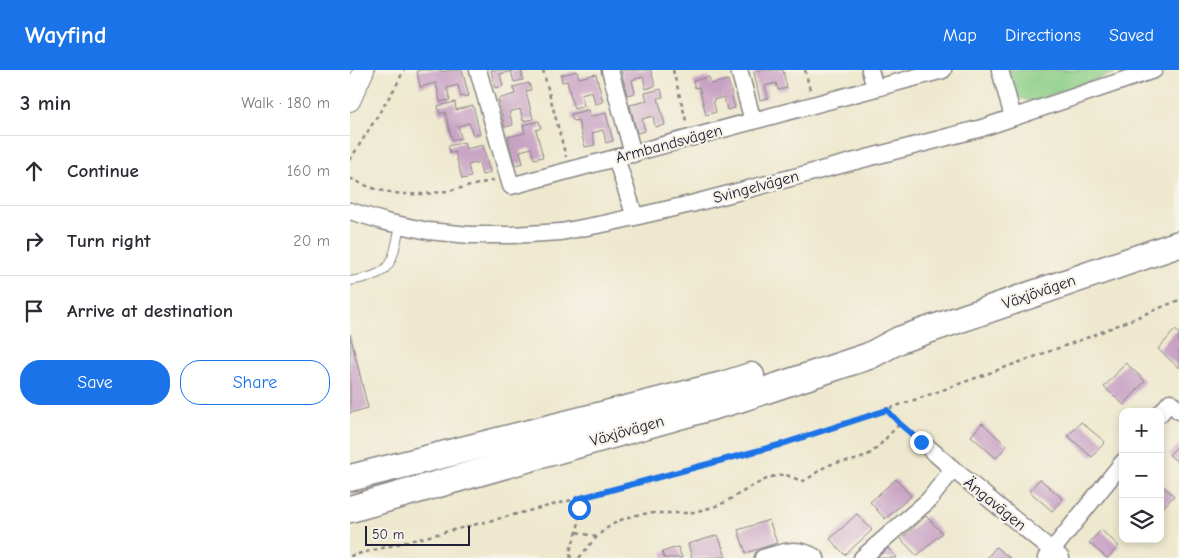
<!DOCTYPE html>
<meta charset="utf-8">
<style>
:root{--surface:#fff;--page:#f7f7f7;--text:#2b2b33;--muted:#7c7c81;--line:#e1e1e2;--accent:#1a73e8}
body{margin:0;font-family:"Comic Neue",sans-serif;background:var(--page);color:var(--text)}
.controls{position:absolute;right:15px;bottom:15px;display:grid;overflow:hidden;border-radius:10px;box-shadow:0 2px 8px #0003}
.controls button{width:45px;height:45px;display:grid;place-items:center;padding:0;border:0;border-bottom:1px solid var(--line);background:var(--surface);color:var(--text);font:25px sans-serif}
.scale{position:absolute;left:15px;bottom:12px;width:105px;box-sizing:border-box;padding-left:5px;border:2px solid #22223b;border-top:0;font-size:14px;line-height:18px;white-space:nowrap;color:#22223b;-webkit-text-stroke:4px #f7f3e8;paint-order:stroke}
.stop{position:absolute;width:15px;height:15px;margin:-11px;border:4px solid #1a73e8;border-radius:50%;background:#fff}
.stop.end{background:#1a73e8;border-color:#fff;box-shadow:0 1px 5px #0008}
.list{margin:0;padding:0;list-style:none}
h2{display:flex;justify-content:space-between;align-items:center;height:65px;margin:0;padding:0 20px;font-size:21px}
h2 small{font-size:16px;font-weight:400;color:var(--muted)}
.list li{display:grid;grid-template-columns:32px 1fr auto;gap:15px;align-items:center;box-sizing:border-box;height:70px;padding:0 20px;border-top:1px solid var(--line)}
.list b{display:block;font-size:19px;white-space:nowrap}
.list em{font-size:16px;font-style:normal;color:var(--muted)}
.actions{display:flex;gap:10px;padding:15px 20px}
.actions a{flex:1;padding:11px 0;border:1px solid var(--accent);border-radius:20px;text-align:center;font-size:18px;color:var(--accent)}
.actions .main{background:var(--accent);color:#fff}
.icon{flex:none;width:28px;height:28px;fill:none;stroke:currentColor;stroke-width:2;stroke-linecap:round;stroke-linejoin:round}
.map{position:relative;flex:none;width:829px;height:488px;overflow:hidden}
header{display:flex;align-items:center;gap:30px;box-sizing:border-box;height:70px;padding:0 25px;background:var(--accent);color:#fff}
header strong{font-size:24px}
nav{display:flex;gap:28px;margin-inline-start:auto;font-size:18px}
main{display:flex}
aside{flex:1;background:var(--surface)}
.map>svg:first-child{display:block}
</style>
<header>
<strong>Wayfind</strong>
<nav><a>Map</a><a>Directions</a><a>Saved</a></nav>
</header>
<main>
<aside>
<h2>3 min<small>Walk · 180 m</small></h2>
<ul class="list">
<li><svg class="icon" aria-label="ahead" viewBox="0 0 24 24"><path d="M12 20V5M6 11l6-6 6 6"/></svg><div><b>Continue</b></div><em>160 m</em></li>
<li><svg class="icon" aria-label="right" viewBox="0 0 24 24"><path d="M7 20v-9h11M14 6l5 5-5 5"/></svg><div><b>Turn right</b></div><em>20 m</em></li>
<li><svg class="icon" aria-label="arrive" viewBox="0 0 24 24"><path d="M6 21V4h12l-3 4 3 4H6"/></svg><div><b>Arrive at destination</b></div></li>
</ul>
<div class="actions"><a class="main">Save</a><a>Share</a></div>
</aside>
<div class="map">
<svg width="829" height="488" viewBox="0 0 829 488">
<rect width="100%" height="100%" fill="#f7f3e8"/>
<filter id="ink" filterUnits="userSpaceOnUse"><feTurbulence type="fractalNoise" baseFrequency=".02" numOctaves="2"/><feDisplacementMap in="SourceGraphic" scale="10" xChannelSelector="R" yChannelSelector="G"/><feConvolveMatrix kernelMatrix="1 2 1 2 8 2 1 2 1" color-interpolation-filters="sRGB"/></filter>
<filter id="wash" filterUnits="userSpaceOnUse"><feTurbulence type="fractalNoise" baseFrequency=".0096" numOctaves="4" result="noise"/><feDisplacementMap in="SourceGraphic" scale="20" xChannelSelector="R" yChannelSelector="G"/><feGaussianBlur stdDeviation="1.12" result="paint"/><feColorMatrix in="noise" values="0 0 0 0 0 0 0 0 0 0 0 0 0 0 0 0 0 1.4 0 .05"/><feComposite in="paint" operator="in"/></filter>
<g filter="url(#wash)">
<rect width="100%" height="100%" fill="#eee8ce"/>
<path fill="#8bce86" stroke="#567860" d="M656 0H773L683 31C661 28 661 19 656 0Z"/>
<g id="blocks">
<g fill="#c8a1c4">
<path d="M72 0H91L92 2 101 0H112L119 26 111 27 108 15 97 18 100 30 90 32 86 13 70 17 67 1Z"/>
<path d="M141 0H171L173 10 164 12 161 1 150 4 153 16 145 18Z"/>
<path d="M271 0H301L305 16 296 19 293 7 282 10 285 23 277 25Z"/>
<path d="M410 0H433L437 18 428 20 426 13 415 16 418 28 410 30 404 2Z"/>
<path d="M227 1 229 8 246 4 253 32 245 34 242 21 231 24 234 36 224 39 217 11 212 12 211 5Z"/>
<path d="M359 7 361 14 378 10 385 38 377 40 374 27 363 30 366 42 356 45 349 17 345 18 343 11Z"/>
<path d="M179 13 181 20 176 21 183 49 173 51 170 39 159 42 163 55 155 57 148 29 165 24 163 17Z"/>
<path d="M311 19 313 27 308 28 315 55 305 57 303 46 292 49 295 61 287 63 280 35 297 31 295 23Z"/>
<path d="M105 32 106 40 123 35 130 64 123 65 119 53 108 56 111 68 102 70 95 42 90 44 88 36Z"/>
<path d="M238 40 240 47 256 43 263 71 256 73 253 60 242 63 245 75 235 77 228 50 223 51 221 44Z"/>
<path d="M189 51 191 58 186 60 193 87 184 89 181 78 170 81 173 93 165 95 158 67 175 63 173 55Z"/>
<path d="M114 72 116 79 133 75 140 103 132 105 129 92 118 95 121 107 112 109 105 82 100 83 98 76Z"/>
<path d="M825 260 829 263V298L808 279Z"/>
<path d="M0 264 18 338 0 343Z"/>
<path d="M776 293 795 311 774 335 754 317Z"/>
<path d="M731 352 755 372 742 387 718 366Z"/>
<path d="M632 353 657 376 646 388 621 366Z"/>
<path d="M829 374V393L819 385Z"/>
<path d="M546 409 561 426 535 449 520 432Z"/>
<path d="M690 409 713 429 702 441 679 421Z"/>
<path d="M810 413 824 426 810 441Z"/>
<path d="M507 444 522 460 495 485 480 469Z"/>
<path d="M576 446 592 463 567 486 551 469Z"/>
<path d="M419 450 427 473 396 483 388 460Z"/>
<path d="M751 460 769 476 758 488H757L739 473Z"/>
<path d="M368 465 376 487 342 488 338 474Z"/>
<path d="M328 477 332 488H314L312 482Z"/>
<path d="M646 477 660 488H637Z"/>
<path d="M538 478 547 488H527Z"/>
</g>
</g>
</g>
<g filter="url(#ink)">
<use href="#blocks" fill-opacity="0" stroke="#888584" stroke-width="1"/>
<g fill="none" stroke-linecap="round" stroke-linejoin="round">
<g stroke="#888584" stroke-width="10">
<path id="service" d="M0 211C9 209 19 208 27 204 45 197 46 172 50 155"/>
</g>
<g stroke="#888584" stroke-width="19">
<g id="minor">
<path d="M128 0 161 116 593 0"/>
<path d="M260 0 283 84"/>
<path d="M389 0 403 51"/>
<path d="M520 0 525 18"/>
<path d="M650 0 663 47"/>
<path d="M266 88 285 147"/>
<path d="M0 141 36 152 78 161 120 165H162L211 162 258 153 341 134 632 58 804 0"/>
<path d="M810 344 820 332 829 341"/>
<path d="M580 379 603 399 711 488"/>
<path d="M413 488C432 482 448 476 466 488"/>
<path d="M512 488 579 430 603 399"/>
<path d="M696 488 773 392"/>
</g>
</g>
<g stroke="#888584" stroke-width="22">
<path id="tertiary" d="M0 31 14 0"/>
</g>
<g stroke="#888584" stroke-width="29">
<g id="trunk">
<path d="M0 408 376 314 401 306"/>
<path d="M0 439 389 329 519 286 549 270 829 174"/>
</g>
</g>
<g stroke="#888584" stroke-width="2.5" stroke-dasharray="4 4" stroke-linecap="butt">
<path d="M193 0 216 87"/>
<path d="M323 0 337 54"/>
<path d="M455 0 460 20"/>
<path d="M0 90 46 16 54 0"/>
<path d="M0 108C49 135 93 123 144 110"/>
<path d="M537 340 550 354 569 370"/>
<path d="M227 462 246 467"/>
<path d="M0 486 246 424 429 375 573 327 739 267 829 230"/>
<path d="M221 488C218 479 225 470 227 461 230 450 229 440 227 429"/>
<path d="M229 488C243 471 250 460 271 450 289 442 305 443 324 443 329 443 334 443 339 443 349 441 360 438 369 435 385 428 420 402 435 405 441 406 447 410 453 411 461 408 467 401 475 397 486 391 498 392 509 389 527 383 536 366 550 354"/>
</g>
<use href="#service" stroke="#fff" stroke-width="8"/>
<use href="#minor" stroke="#fff" stroke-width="16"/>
<use href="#tertiary" stroke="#fff" stroke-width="20"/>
<use href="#trunk" stroke="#fff" stroke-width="26"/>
</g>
</g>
<g fill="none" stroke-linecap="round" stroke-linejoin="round" filter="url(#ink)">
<path stroke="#1a73e8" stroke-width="6" d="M229 438 227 429 429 375 537 340 550 354 571 372"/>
</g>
<g text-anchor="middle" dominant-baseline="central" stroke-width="4.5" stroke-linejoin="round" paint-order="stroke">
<g font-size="16" fill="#22223b" stroke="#f7f3e8">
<text transform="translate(319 74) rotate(-15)">Armbandsvägen</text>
<text transform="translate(406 117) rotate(-15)">Svingelvägen</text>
<text transform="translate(689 222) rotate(-19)">Växjövägen</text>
<text transform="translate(277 361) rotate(-16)">Växjövägen</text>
<text transform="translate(645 434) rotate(39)">Ängavägen</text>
</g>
</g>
</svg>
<div class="controls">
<button>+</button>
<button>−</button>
<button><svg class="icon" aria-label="layers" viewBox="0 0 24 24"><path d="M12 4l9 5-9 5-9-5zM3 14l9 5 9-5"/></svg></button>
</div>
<div class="scale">50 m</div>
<div class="stop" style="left:229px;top:438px"></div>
<div class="stop end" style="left:571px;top:372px"></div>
</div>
</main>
